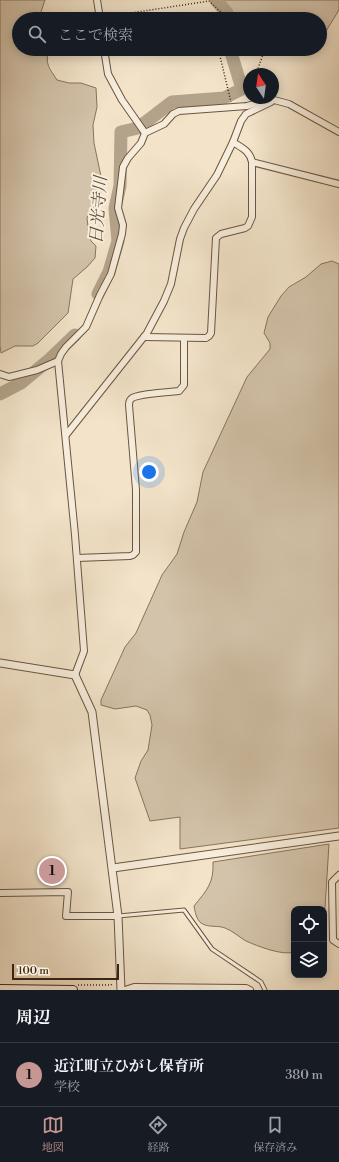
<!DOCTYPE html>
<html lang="ja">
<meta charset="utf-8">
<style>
:root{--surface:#171b24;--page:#20242c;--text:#f1f3f6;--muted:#9ea1a6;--line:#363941;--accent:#c59692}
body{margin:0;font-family:"Libre Bodoni","Noto Serif JP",serif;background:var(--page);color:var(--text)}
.controls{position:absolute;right:12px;bottom:12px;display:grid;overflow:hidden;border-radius:8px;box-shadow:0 2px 10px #0003}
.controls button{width:36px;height:36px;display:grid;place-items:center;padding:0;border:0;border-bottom:1px solid var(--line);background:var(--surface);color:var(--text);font:20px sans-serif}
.compass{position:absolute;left:243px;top:68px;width:36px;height:36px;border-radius:50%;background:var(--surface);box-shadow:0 2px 10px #0003;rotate:347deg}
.scale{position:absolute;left:12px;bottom:10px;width:107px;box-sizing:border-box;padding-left:4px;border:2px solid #3d2612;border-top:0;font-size:11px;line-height:14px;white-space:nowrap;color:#3d2612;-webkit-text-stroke:3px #f7eddc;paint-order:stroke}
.you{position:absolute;left:149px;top:472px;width:14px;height:14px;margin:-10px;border:3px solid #fff;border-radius:50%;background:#1a73e8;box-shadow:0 0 0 6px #1a73e833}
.badge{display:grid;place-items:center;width:26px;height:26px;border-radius:50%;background:var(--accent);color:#111;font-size:13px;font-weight:700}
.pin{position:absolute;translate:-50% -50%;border:2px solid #fff;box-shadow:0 1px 4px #0006}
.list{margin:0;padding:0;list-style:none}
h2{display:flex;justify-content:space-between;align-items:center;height:52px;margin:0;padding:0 16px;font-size:17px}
h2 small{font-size:13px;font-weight:400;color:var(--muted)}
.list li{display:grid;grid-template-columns:26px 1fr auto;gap:12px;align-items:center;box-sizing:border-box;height:64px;padding:0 16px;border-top:1px solid var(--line)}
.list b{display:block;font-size:15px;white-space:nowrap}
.list p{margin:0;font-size:13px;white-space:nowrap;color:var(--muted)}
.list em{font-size:13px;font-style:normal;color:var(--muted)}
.icon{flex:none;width:22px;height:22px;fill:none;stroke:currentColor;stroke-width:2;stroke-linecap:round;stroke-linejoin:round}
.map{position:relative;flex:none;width:339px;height:990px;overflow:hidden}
.search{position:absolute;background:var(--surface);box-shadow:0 2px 10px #0003;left:12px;right:12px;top:12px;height:44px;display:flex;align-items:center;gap:10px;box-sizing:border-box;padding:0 14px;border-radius:22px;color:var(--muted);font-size:15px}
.sheet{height:116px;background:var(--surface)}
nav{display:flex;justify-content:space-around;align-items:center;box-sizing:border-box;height:56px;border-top:1px solid var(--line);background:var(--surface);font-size:11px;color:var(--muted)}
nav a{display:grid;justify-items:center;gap:2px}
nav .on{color:var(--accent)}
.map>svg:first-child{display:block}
</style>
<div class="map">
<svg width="339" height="990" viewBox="0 0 339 990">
<rect width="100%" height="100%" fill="#f2e3c9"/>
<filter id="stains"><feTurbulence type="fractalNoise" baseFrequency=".005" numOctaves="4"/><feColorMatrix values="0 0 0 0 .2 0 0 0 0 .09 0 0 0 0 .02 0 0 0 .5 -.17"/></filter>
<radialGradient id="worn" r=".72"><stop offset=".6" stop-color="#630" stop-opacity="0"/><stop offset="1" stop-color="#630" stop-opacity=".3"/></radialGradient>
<g fill="#d3c3aa" stroke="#88745e">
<path d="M0 0H45L41 12 40 19H19V49H48C46 66 48 66 57 80L69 83H81L96 88 97 107 93 125 94 143 103 186 98 203 89 212 87 218 89 235 91 241 96 246 95 258 87 267 73 279 68 313 38 343 33 346H15L1 353 0 346Z"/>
<path d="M221 0H339V10L323 36 320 38V19H232L231 13Z"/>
<path d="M332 261 339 264V828L180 849V817L150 821 135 778 141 761 148 750 152 725 150 715 147 710 136 706 115 709 101 705V700L125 647 136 633 162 575 177 554 184 532 197 502 203 472 247 377 270 349V343L264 333 268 317 281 296 289 287 306 277 321 264Z"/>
<path d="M329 844 325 908 324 911V909H294V952C283 956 257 946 246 941 239 937 233 931 225 928 218 925 208 928 201 923 196 919 195 911 194 906 207 890 214 883 213 862Z"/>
</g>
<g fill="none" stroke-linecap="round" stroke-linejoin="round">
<g stroke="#b4a38b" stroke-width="13">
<path d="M216 0 227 13 228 19"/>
<path d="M98 294 109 272 118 241 115 208 120 186 121 132 138 128 172 102 224 98 242 89 230 49"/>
<path d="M0 394 21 383 50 359 75 335"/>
</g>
<g stroke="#6a5540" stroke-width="5">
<path id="service" d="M118 916 184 910 212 949 261 982 265 990"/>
</g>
<g stroke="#6a5540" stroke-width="8">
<g id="minor">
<path d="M97 0 100 19"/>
<path d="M104 49 108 74 122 100 145 133"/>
<path d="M252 162 339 184"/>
<path d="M144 337 206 338 209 336 211 333 216 238 221 234 245 228 248 226 252 217V162C250 151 242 148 233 142"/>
<path d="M0 374 9 377 37 370 58 361"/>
<path d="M66 435 147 333 164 301 171 284 180 239 184 228 194 209 217 175 233 142 241 121 246 114 271 102"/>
<path d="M77 558 130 556 133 555 136 552V490L129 405C129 403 129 401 131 399 135 394 171 392 179 391L184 385V338"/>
<path d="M75 675 84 651 75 535 58 361 61 354 66 347 86 327 100 295 111 274 122 234 123 225 118 208 123 167 128 158 141 143 145 133 164 124 173 114 179 111 247 106 264 101 274 100 289 104 339 132"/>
<path d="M339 875 332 882 333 940 339 944"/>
<path d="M0 893 68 892 66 916H118"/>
<path d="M125 990 134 987 246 988 250 990"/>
</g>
</g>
<g stroke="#6a5540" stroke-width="9">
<g id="tertiary">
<path d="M0 663 75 675 92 712 118 916 121 990"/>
<path d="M113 868 339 836"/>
</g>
</g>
<g stroke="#3d2612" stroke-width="10">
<path id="secondary" d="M0 989 73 990"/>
</g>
<g stroke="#3d2612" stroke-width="1.5" stroke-dasharray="1 2" stroke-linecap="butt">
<path d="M105 17 209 1 224 15V19"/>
<path d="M219 49V52L231 102"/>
<path d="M256 74 265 49"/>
<path d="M78 985H111L113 983"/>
</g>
<use href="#service" stroke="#f7eddc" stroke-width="3"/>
<use href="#minor" stroke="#f7eddc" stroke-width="6"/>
<use href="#tertiary" stroke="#f7eddc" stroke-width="7"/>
<use href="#secondary" stroke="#f7eddc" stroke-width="8"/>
</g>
<g text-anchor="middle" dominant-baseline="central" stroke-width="4" stroke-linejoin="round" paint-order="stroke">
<g font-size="17" font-style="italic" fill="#614c36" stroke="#f7eddc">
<text transform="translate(99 210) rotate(-86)">日光寺川</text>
</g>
</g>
<rect width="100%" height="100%" filter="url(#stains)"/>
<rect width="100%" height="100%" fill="url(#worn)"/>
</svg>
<div class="controls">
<button><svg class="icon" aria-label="locate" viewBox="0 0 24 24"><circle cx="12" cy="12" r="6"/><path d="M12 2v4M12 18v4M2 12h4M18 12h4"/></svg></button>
<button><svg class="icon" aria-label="layers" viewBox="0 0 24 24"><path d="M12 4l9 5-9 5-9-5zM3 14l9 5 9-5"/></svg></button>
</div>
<svg class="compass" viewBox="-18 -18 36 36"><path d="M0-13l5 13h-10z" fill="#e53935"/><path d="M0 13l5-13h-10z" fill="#9ea1a6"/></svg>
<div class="scale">100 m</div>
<div class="you"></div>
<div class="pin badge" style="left:52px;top:871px">1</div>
<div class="search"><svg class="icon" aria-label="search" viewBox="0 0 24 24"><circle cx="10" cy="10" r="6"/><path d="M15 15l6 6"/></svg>ここで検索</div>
</div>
<section class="sheet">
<h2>周辺<small></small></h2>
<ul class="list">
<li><span class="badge">1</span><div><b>近江町立ひがし保育所</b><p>学校</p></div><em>380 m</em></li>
</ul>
</section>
<nav>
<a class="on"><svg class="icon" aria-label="map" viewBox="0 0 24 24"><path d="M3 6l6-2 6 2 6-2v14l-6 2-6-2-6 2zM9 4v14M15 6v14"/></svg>地図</a>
<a><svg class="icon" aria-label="directions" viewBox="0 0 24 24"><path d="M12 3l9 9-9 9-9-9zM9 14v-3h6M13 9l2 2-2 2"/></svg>経路</a>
<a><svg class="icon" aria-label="saved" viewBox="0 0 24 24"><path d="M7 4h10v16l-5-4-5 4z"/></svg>保存済み</a>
</nav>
